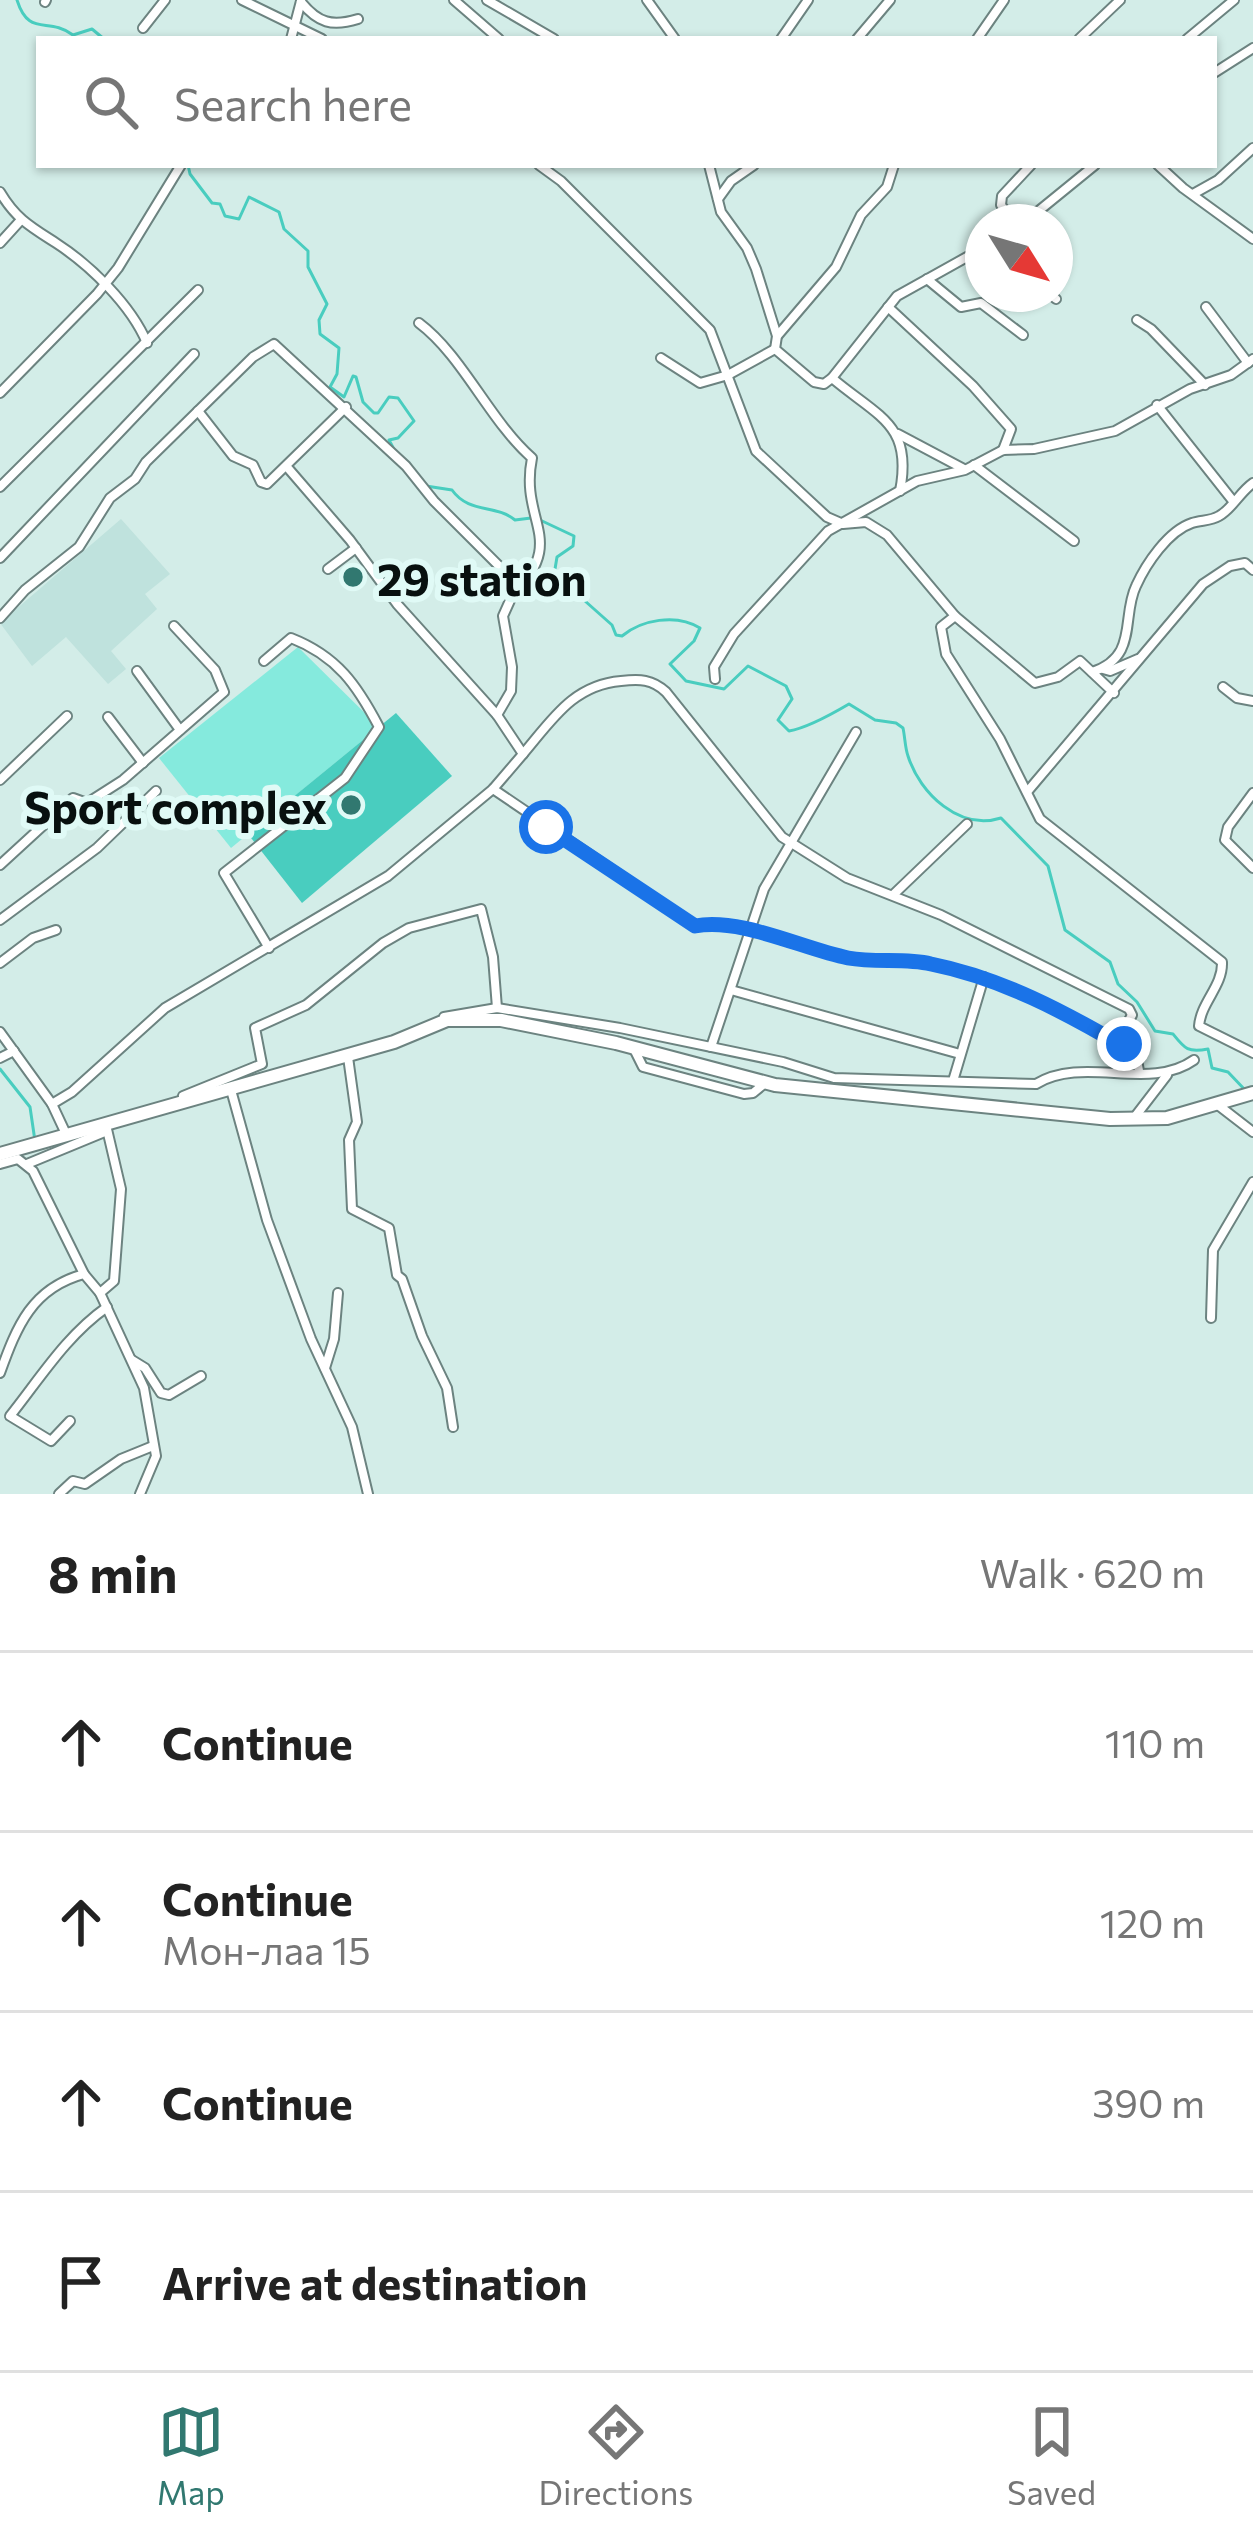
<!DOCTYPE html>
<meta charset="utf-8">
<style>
:root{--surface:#fff;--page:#f2f2f2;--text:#222;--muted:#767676;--line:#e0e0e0;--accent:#317870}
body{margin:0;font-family:Commissioner,sans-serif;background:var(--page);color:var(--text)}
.compass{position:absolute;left:965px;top:204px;width:108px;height:108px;border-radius:50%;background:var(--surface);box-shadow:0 3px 9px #0004;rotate:127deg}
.stop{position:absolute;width:36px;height:36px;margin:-27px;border:9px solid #1a73e8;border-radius:50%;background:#fff}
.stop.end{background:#1a73e8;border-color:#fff;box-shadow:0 3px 12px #0008}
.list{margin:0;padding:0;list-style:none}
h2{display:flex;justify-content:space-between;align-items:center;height:156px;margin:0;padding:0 48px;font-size:51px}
h2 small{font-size:39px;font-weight:400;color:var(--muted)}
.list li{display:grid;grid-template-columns:78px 1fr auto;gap:36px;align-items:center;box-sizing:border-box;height:180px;padding:0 48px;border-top:3px solid var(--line)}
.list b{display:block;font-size:45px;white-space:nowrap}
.list p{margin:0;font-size:39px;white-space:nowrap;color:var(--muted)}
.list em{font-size:39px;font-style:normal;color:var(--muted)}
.icon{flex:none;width:66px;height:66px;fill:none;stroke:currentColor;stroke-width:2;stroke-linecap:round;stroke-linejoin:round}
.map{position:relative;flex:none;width:1253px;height:1494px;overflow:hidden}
.search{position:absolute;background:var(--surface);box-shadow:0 3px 9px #0004;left:36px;right:36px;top:36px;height:132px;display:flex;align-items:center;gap:30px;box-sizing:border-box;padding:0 42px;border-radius:0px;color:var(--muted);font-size:45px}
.sheet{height:876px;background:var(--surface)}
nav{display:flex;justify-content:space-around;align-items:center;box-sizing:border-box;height:168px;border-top:3px solid var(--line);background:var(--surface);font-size:33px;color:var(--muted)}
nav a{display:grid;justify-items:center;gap:6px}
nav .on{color:var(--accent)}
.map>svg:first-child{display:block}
</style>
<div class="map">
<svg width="1253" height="1494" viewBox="0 0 1253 1494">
<rect width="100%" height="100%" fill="#d3ede8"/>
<path fill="#bfe2dd" d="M121 519 170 574 145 594 157 609 111 651 126 669 108 684 66 637 32 666 0 623Z"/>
<path fill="#85eadd" d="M298 647 379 727 231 848 159 758Z"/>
<path fill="#49cdbf" d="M396 713 452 776 302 903 248 834Z"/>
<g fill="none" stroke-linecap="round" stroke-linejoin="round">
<g stroke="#49cdbf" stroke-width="3">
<path d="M17 0C29 38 48 16 73 35L92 29 104 39"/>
<path d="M188 165 190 174 212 203 220 204 225 216 239 219 249 197 279 212 284 229 308 251V267L327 304 319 320 320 334 339 348 337 374 330 387 344 397 353 376 356 377 363 402 374 413H378L389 397 398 398 414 421 398 438 389 440 396 453"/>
<path d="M426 486 452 490C469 514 496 504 515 520L531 518"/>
<path d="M540 520 574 536 573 546 557 557 555 569 549 579 582 583 587 596 585 601 612 625 616 635 622 636C641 620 676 613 700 628L694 641 670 664 686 681 724 689 748 666 786 686 792 699 778 720 789 731C807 728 832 714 849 704L875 720 896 723 903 728C905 737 905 748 908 756 920 794 960 831 1001 818L1048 866 1065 930 1110 962 1118 984 1137 1002 1155 1031 1173 1034C1185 1049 1188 1053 1208 1049L1212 1068 1228 1072 1247 1092"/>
<path d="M0 1069 30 1107 35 1141"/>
</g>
<g stroke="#6c8380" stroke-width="12">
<g id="minor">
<path d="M242 0 322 39"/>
<path d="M454 0 499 39"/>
<path d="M487 0 554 39"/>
<path d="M647 0 675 39"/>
<path d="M45 2 46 0"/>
<path d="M301 2C318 23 332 27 358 19"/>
<path d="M143 28 165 0"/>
<path d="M291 39 301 1"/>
<path d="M781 39 808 0"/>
<path d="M857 39 890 0"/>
<path d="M977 39 1004 0"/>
<path d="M1079 39 1120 0"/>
<path d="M1187 39 1234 0"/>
<path d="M1214 73 1253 48"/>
<path d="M539 165 561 181 710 330 756 451 827 517 843 524 866 522 887 535 955 616 941 627 946 654 1000 739 1040 819 1222 962C1223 986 1201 1002 1199 1026L1253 1053"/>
<path d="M709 165 721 212 747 248 756 269 777 336 775 349 814 382 824 384 832 378 897 296 983 248"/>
<path d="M1158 165 1183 188 1253 239"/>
<path d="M0 192C16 219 31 227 56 243 90 265 131 305 147 343"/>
<path d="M1193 194 1218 180 1253 148"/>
<path d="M718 199 731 181 754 165"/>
<path d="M1013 222 1001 205 1002 196 1031 165"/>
<path d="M1025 222 1095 165"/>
<path d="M0 243 20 221"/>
<path d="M927 279 961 307 981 303 1023 335"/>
<path d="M1050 294 1056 299"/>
<path d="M888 307 973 386 1011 429 1003 450"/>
<path d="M1206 307 1248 363"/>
<path d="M1137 320 1151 329 1205 385"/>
<path d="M419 323C463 356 489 420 532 458 519 523 569 539 512 596"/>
<path d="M778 335 836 267 861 215 887 187 894 165"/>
<path d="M661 358 700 383 728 375 775 349"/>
<path d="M832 378C878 417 913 424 900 491"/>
<path d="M0 393 97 294 118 268 181 165"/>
<path d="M1157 405 1233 501"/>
<path d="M198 411 233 456 253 465 261 482 267 484 346 407"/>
<path d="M898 434 964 469"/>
<path d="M974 465 1074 541"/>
<path d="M0 487 198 290"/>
<path d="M0 558 194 354"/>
<path d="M328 569 356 548"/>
<path d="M955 616 1035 683 1058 677 1080 661 1114 693"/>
<path d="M0 618 25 590 79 547 110 498 135 479 146 462 253 357 274 344 406 466 434 501 509 576 512 596 503 616 512 667 511 691 497 715"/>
<path d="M264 661 291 638C337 656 357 685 379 727L345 778 224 873 269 948"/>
<path d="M1103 669 1110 671 1138 659"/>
<path d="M137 671 180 730"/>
<path d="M1092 672C1139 657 1121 617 1136 586 1146 564 1168 531 1192 523 1201 520 1211 521 1219 516 1232 509 1240 492 1253 483"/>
<path d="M715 679 714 667 734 634 828 531 917 481 965 470 1003 450 1034 449 1115 431 1190 389 1231 375 1253 359"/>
<path d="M1223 687 1237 698 1253 701"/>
<path d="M108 717 143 763"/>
<path d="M523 754C552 720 573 685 621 681 640 679 652 679 666 692L782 837 847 878 941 915 1129 1009 1132 1015 1122 1033 1126 1048"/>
<path d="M0 780 67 716"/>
<path d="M493 789 695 926C741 917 804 950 849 958 876 963 906 958 933 964 1005 980 1073 1015 1136 1054L1139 1071"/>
<path d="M1027 792 1203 584 1230 566 1245 563 1253 570"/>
<path d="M1253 793 1228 827 1225 840 1253 868"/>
<path d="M0 865 73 798 87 803 123 780 224 692 215 670 174 626"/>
<path d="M894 894 967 824"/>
<path d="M0 920 97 848 156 791"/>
<path d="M0 963 33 938 56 930"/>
<path d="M731 990 960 1054"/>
<path d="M444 1017 497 1008 620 1028 783 1062 834 1078 1036 1084C1084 1055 1149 1092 1194 1060"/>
<path d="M0 1032 52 1104 67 1136"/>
<path d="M711 1047 764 889 856 732"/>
<path d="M634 1049 643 1067 744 1094 753 1093 765 1083"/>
<path d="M348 1057 357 1122 349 1140 352 1209 389 1228 397 1275 402 1279 422 1336 447 1388 453 1427"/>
<path d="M0 1058 14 1051"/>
<path d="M953 1081 984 977"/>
<path d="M231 1090 267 1220 311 1339 352 1427 368 1494"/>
<path d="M183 1096 262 1064 255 1028 306 1005 383 943 409 928 481 909 493 957 497 1008"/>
<path d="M52 1104 72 1092 165 1008 388 876 493 789 523 754 497 715 397 604 350 540 287 467"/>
<path d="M1218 1105 1253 1132"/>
<path d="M1134 1118 1167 1075"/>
<path d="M106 1125 121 1189 114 1281 100 1293 144 1388 156 1456 140 1494"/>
<path d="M0 1164 18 1159 33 1171 84 1274"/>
<path d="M27 1164 107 1131"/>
<path d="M1211 1318 1213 1250 1253 1182"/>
<path d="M132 1360 145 1368 161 1393 169 1395 201 1376"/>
<path d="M325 1368 334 1339 338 1293"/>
<path d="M0 1373C17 1326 32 1288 84 1274L100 1293"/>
<path d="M70 1421 51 1441 10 1416C41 1377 66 1336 107 1307"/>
<path d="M59 1494 73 1481 85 1484 121 1459 153 1446"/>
</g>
</g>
<g stroke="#6c8380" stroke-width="16">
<path id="secondary" d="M0 1154 394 1042 447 1020H501L616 1043 775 1085 1110 1119 1167 1118 1253 1093"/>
</g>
<use href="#minor" stroke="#fff" stroke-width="8"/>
<use href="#secondary" stroke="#fff" stroke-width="12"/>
</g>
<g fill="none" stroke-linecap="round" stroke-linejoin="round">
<path stroke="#1a73e8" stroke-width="15" d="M546 827 695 926C740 917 803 949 848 958 876 963 905 958 931 964 1001 978 1065 1012 1126 1048L1124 1044"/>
</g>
<g fill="#317870" stroke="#e0faf6" stroke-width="4.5">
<circle cx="353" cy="577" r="12"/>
<circle cx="351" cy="805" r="12"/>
</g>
<g text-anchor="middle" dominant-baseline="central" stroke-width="12" stroke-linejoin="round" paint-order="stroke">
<g font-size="45" font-weight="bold" fill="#08100f" stroke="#e0faf6" text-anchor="start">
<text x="377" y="577">29 station</text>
<text x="327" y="805" text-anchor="end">Sport complex</text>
</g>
</g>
</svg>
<svg class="compass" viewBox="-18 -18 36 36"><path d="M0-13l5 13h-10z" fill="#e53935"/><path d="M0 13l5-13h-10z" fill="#767676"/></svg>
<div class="stop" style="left:546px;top:827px"></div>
<div class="stop end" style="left:1124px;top:1044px"></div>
<div class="search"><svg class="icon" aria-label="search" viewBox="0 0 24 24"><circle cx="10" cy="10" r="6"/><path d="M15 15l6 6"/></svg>Search here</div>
</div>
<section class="sheet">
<h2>8 min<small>Walk · 620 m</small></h2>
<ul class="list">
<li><svg class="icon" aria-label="ahead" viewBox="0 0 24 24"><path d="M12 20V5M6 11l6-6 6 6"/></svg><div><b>Continue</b></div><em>110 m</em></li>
<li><svg class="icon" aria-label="ahead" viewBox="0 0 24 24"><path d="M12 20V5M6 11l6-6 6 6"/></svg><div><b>Continue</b><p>Мон-лаа 15</p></div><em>120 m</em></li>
<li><svg class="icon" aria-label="ahead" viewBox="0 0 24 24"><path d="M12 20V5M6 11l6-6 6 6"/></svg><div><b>Continue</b></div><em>390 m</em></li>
<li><svg class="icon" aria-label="arrive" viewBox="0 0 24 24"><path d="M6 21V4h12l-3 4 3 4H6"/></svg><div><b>Arrive at destination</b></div></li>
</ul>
</section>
<nav>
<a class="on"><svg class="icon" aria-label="map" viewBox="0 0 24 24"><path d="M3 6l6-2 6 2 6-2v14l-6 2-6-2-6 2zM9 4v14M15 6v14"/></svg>Map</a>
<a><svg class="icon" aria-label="directions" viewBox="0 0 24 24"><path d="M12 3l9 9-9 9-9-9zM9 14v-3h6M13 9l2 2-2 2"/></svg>Directions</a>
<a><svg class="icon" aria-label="saved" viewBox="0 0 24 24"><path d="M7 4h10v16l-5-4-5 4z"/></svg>Saved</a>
</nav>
